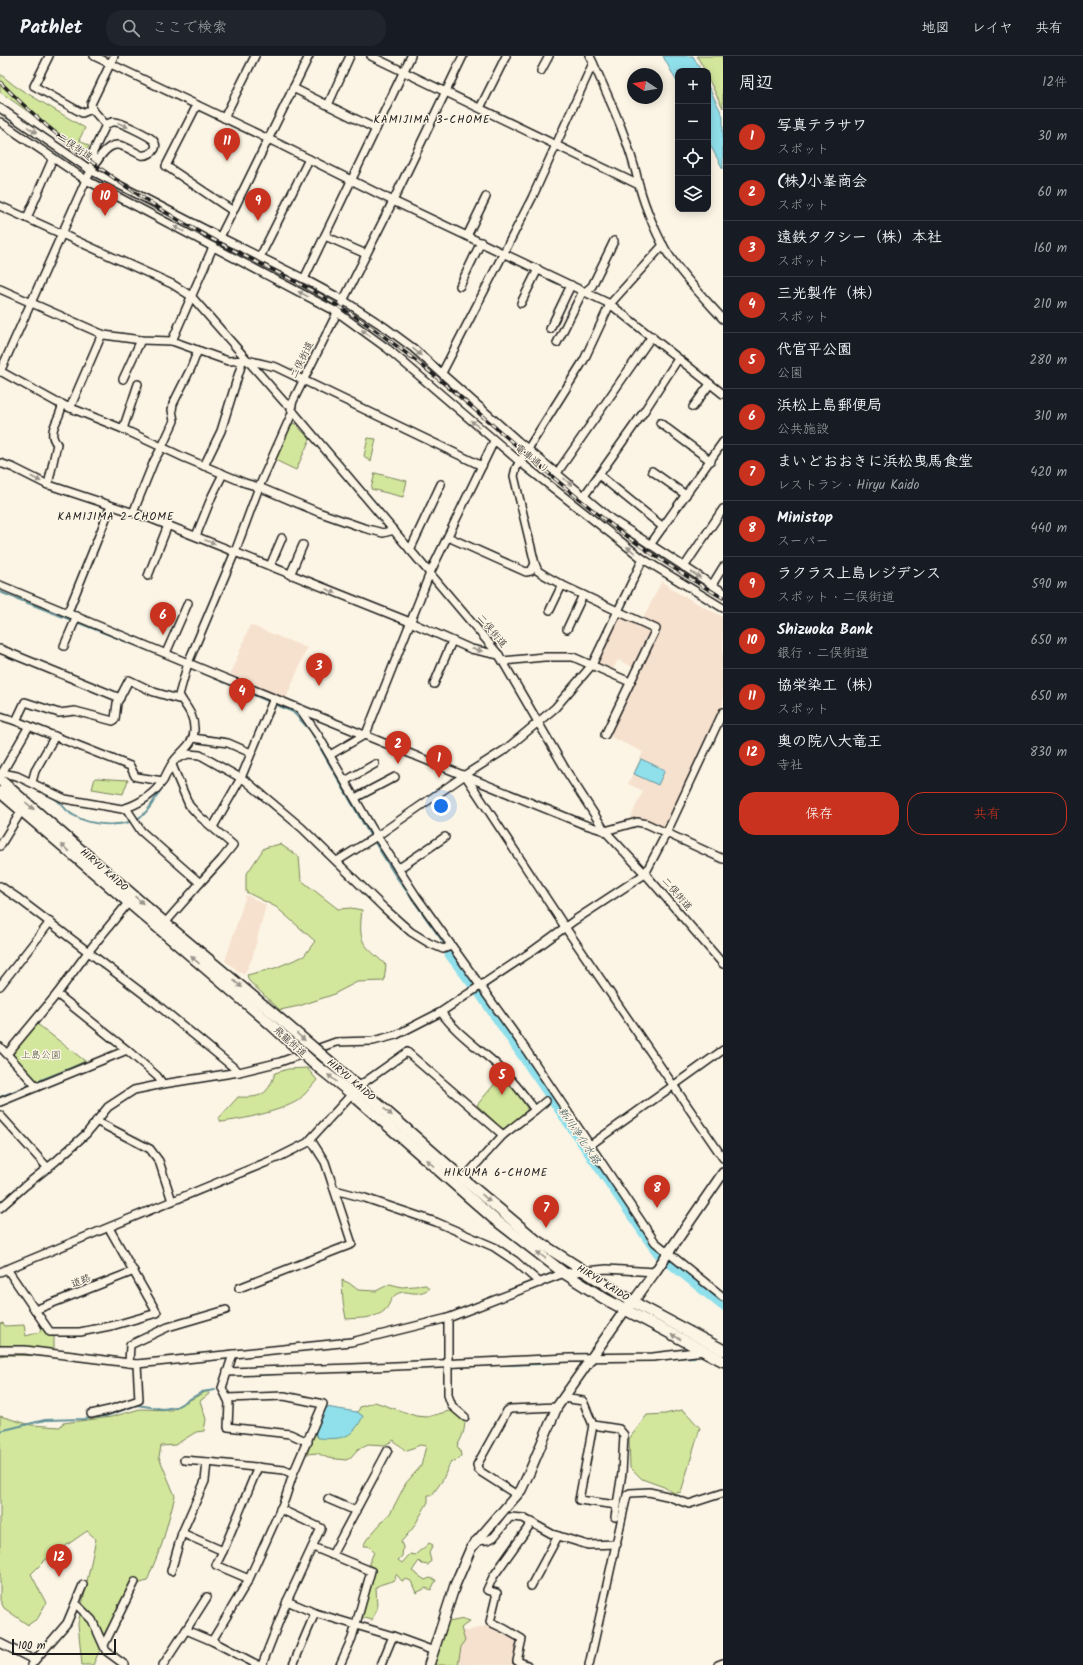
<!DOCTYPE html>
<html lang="ja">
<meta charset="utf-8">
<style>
:root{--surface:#171b24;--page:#20242c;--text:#f1f3f6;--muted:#9ea1a6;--line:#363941;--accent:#c8321e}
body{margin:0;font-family:Kalam,"Klee One",sans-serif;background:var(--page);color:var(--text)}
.controls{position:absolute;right:12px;top:12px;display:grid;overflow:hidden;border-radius:8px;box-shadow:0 2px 10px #0003}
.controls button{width:36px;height:36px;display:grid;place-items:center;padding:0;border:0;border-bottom:1px solid var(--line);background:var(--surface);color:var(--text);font:20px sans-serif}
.compass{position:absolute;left:627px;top:12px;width:36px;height:36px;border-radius:50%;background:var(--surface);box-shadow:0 2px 10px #0003;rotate:282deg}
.scale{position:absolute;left:12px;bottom:10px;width:104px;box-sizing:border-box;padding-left:4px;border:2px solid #1c1c1c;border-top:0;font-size:11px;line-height:14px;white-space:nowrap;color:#1c1c1c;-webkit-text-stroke:3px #fcf5e5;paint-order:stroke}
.you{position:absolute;left:441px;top:750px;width:14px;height:14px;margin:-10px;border:3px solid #fff;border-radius:50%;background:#1a73e8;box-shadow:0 0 0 6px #1a73e833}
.badge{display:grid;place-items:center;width:26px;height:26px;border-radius:50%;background:var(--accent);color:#fff;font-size:13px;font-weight:700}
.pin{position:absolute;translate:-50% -33px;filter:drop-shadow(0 1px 2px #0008)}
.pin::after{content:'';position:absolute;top:21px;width:14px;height:12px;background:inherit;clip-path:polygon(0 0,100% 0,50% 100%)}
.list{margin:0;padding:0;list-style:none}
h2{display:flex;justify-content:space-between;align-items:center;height:52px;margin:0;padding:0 16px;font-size:17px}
h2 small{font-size:13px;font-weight:400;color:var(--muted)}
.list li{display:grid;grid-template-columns:26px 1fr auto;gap:12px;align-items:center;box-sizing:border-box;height:56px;padding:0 16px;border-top:1px solid var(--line)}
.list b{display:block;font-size:15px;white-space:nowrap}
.list p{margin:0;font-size:13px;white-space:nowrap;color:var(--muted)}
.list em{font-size:13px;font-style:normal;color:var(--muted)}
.actions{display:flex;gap:8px;padding:12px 16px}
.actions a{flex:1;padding:9px 0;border:1px solid var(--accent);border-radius:16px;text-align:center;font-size:14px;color:var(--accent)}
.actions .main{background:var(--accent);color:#fff}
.icon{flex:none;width:22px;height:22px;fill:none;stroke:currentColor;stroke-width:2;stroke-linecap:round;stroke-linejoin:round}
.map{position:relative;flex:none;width:723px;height:1609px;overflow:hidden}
header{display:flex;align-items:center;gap:24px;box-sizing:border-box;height:56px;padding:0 20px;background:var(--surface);border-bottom:1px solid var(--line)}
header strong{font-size:19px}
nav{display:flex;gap:22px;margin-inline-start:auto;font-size:14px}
.search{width:280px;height:36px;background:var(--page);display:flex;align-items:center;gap:10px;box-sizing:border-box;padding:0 14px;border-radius:16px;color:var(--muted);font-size:15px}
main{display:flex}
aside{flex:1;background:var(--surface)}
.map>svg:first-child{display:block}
</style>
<header>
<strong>Pathlet</strong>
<div class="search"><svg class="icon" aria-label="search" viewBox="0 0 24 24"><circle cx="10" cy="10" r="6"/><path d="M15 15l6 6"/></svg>ここで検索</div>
<nav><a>地図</a><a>レイヤ</a><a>共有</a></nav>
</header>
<main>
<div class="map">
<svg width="723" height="1609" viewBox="0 0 723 1609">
<rect width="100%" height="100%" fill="#fcf5e5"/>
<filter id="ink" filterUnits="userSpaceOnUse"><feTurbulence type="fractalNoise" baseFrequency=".025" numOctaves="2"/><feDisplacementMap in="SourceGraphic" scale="8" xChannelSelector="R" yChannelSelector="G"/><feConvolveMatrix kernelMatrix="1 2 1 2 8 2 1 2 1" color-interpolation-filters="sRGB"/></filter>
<g filter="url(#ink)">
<g fill="#f6e1ce">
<path d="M662 525 678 537 723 561V648L665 773 629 765 643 735 628 728 643 696 609 680 659 573 642 564Z"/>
<path d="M619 559 653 574 635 612 618 604 612 615 597 608Z"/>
<path d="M250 569 307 592 286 643 230 619Z"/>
<path d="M246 839 266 849 252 903 244 919 225 905Z"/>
<path d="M489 1569 518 1584 513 1606 520 1609H435L449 1573 467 1575Z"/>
</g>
<g fill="#d3e79c" stroke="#78825c">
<path d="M697 0H723V52L708 22V15H705Z"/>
<path d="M0 18 15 30 85 72 79 84 89 90 88 92 83 94 0 36Z"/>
<path d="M294 367 310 383 296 414 275 404 290 369Z"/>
<path d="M368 382 376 383 371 406 364 400Z"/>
<path d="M375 417 407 425 403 441 371 433Z"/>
<path d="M95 722 128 724 123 738 92 733Z"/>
<path d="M280 788 299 801 301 824 338 853 351 852 362 854C358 888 362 887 386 909L384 925 357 926 332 939 299 950 280 954 249 925 247 919 275 912 304 900 315 885 276 851 246 836V819L264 792Z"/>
<path d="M36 967 85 1005 38 1027 11 1001 12 996Z"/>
<path d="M307 1012 317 1024C311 1031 304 1040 297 1045 281 1055 241 1064 221 1066L219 1062 238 1041C260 1042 268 1040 275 1017L288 1013Z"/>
<path d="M502 1019 513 1030 527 1052V1056L505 1073 501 1072 477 1049Z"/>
<path d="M342 1224 349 1227 358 1234 376 1235 390 1228 402 1231 426 1229 429 1233C414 1242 408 1233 399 1237 389 1241 391 1248 385 1254 376 1263 359 1262 346 1263L343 1246Z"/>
<path d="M3 1267 5 1270 24 1269 26 1280 40 1276 41 1269 46 1278H54V1300L5 1299 0 1300V1268Z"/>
<path d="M207 1335 209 1338 200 1345 206 1363 204 1375 196 1376 175 1389 161 1390 159 1401 175 1440 162 1488 147 1525 129 1531 93 1609H82L78 1568 96 1483 87 1475 44 1505 31 1518 46 1547 38 1562 28 1569 4 1552 0 1544V1360L31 1369 60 1371 63 1367 111 1361 140 1353 171 1354Z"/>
<path d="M375 1346 416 1360 427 1361 453 1354 465 1364C465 1374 462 1382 457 1390L460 1394 461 1400 455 1406 451 1405 442 1425 432 1439H428V1446L413 1472 401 1486 403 1491 402 1500 398 1504 402 1507 410 1498 415 1499C420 1494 425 1492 429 1487L433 1489 429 1497 431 1505 428 1509 422 1508 419 1505 412 1515 425 1524 430 1522 436 1524 431 1534 426 1532 416 1537 411 1525 406 1523 402 1525 396 1518 395 1524C388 1527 382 1527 376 1531L377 1552 372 1564 361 1561 374 1516 369 1508 374 1496 368 1490H363L367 1483 391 1456 406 1427 421 1410 426 1390 420 1389 405 1395C401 1388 396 1389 394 1384L385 1389 368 1388 358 1393 350 1402 346 1404 328 1402 317 1397 307 1398 314 1376C325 1372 357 1363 360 1351Z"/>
<path d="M682 1354C690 1359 693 1365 700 1372L681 1436 674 1437 664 1431 642 1423 630 1411 629 1383 647 1359 665 1358Z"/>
<path d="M464 1563 470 1565 461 1572 465 1585 461 1591 458 1609H431L442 1576 448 1566Z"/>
</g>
<g fill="#90e0ec" stroke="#629299">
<path d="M663 0H693L701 15H678V28Z"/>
<path d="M708 30 723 60V113L708 85Z"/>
<path d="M641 703 665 714 658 729 634 718Z"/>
<path d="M326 1351 357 1356 363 1360C353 1382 342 1384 318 1382L315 1377Z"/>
</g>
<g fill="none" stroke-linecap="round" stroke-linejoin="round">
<g stroke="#629299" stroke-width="2">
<path d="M0 536 163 600"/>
<path d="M189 611 293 656 310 674 371 781"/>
<path d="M16 723C29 730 43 735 55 743 62 747 65 755 73 759 91 770 126 773 143 759 151 752 157 740 162 731"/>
<path d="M261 742 285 762"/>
<path d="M374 785 395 819 446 890"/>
<path d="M413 881 427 890"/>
<path d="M448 893 451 898"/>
<path d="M441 895 451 898"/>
<path d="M36 1026 84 1007"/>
<path d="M0 1041 32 1028"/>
<path d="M671 1302 695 1301"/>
<path d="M554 1306H580"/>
<path d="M502 1309 541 1308 550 1306"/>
<path d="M259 1319 290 1317"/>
<path d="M0 1375 45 1364 84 1363 106 1360 137 1349 163 1353 176 1351 202 1336 215 1334"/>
</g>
<path stroke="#90e0ec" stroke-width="13" d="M451 898 482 938 651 1185 660 1197 723 1248"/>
<g stroke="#1c1c1c" stroke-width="10">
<g id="minor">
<path d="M49 0 34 30 82 57 92 53"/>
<path d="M94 0 281 89 393 145 610 248 723 338"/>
<path d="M371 0 639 129C644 149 659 186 671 202 686 224 705 243 723 263"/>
<path d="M463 0 393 145 293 345 291 353 499 599 567 716 605 775 648 821 723 908"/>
<path d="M590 0C609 42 629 84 639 129"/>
<path d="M541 15 549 0"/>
<path d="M293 32 376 73"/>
<path d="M197 49 166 110 233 155 220 181"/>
<path d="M328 49 350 0"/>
<path d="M0 52 92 115 220 181 304 223 343 244 386 272 413 292 518 385 611 463 723 536"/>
<path d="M480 52 506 0"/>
<path d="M224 62 255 0"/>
<path d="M0 66 86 124 337 256 388 293 520 406 643 503 723 552"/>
<path d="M106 69 92 53 91 48 114 0"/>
<path d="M0 150 172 228 191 240 285 347 291 349"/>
<path d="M233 155 309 0"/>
<path d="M27 162 53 102"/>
<path d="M325 180 366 198"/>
<path d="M467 180 486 141"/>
<path d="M260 201 309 103"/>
<path d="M304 223 411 0"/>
<path d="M460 230 481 186"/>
<path d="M0 233 104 279 141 284 172 285 228 305 247 304 276 311 482 410"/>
<path d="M585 236 592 230 614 185"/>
<path d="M521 247 538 213"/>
<path d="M550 273 571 229"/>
<path d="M172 285 213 191"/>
<path d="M557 287 583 235"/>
<path d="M0 315 56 346 123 373 185 402 245 427 259 431 318 456 364 472 383 477 394 474"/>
<path d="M0 316 86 124C92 114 104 87 118 89 126 90 134 96 141 99 149 100 161 93 153 84 149 80 121 66 115 66 112 65 109 67 106 69L93 96 92 115"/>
<path d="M442 317 532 142 593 7"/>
<path d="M123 323 141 284"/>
<path d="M693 351 710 328"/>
<path d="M70 352 102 278"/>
<path d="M660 367 711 405"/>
<path d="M123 373 138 328"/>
<path d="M0 407 14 412 46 428 152 463 410 566 471 593 499 599"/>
<path d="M204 410 221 375 241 310 242 304"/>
<path d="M652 415 686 439"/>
<path d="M557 417 652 280"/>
<path d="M599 419 663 471"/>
<path d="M48 429 57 388C45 375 62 362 62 348"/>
<path d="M584 440 643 357 678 303"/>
<path d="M133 457 154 405 162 391 174 365 172 354 173 348 191 312 198 294"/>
<path d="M196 480 212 440 223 418"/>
<path d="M448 481 526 516 531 515 535 508"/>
<path d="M650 489 723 386"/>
<path d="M410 494 441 428"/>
<path d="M270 510 282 482"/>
<path d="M684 511 723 453"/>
<path d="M290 519 303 489"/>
<path d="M148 520 168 469"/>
<path d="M0 529 222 621 583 768 605 775 637 766 647 768 723 803"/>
<path d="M712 529 723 511"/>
<path d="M550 554 562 529"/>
<path d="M68 556 111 450"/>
<path d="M567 573 583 539"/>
<path d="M64 590 77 560"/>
<path d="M0 593 120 642"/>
<path d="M166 597 188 547"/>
<path d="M503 605 544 601H573L630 626"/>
<path d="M434 628 452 585"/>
<path d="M300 653 318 679 373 774 416 840 522 988 655 1186 723 1241"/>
<path d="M0 660 16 665 130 710 135 720 137 721 163 725"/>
<path d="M16 665 25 646 59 657 75 655 113 665 115 663 117 647 129 624 154 636 178 643 180 642"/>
<path d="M605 679 656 573 564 530 546 520 538 515 535 508 514 420 516 412 584 304 610 248 663 189"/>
<path d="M193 682 228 687 251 697"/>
<path d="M330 699 366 678 430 517 494 385"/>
<path d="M179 702 188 698 200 699 246 725 302 772 384 852 411 876 429 887 443 893 451 890"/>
<path d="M172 709 189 749 199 760 233 789 222 803 200 827"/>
<path d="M2 717 29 670"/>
<path d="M0 718 2 717 17 720 65 743 122 753C138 749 155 738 164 723 167 717 170 710 174 705 183 693 195 688 194 672 194 658 185 650 179 639L188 607 235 496 259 431 293 355"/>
<path d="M465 719 565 871 723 1102"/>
<path d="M345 725 375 708"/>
<path d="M32 726 35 715 55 680"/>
<path d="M355 742 395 721"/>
<path d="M126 752 141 775 200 827 165 867"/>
<path d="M213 771 241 722 274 642"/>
<path d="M0 790 22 754"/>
<path d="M337 805 377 780 465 719 506 693 555 652 592 609 643 503"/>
<path d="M398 813 445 781"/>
<path d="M0 830 19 843 154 946 239 1016"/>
<path d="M0 930 50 866"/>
<path d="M441 956C455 976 476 990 495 1007 510 1021 522 1036 535 1054L503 1079 463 1123"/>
<path d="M0 991 7 998"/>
<path d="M127 994 157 1020 163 1028"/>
<path d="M37 1031 7 998 57 938"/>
<path d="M0 1046 127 994 57 938 88 896 128 847"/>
<path d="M535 1054 546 1045"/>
<path d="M0 1059 48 1112"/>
<path d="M96 1065 150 1093 159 1105 172 1145"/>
<path d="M589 1090 723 994"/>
<path d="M335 1134 365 1142 436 1166 494 1191 515 1205 540 1227"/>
<path d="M0 1152 26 1129 56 1105 86 1078 108 1051 134 1034 163 1028 239 1016 280 1006 336 986 373 985 396 979 441 956 531 896 575 864 645 818 667 776 723 656"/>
<path d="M7 1213 50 1276H80L115 1269 157 1257 109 1172"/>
<path d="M0 1216 277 1102 307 1087 359 1030 407 996 503 1079"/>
<path d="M239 1232 352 1188 325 1106 311 1084"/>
<path d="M35 1254 134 1215"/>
<path d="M448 1262V1339L452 1350 465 1361"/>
<path d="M0 1294H25L137 1308 351 1286 448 1262 564 1217 607 1213 655 1216"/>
<path d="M233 1298 222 1332 227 1342 284 1340 323 1348 293 1418 285 1443 249 1523 212 1585 258 1609"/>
<path d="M129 1307 130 1289 168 1271 226 1254"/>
<path d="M227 1316 353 1312 569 1302 653 1301 704 1295"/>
<path d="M227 1342 229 1347 228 1371 290 1378 308 1386"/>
<path d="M563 1342 583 1345 593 1369 579 1444 617 1449"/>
<path d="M91 1358 109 1354 139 1344 137 1308"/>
<path d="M593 1369 619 1373 624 1379 622 1417 615 1461"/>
<path d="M184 1404 207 1406"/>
<path d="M517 1439 481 1416 478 1413 477 1409 507 1355 510 1353 557 1351"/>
<path d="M328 1443 356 1455"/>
<path d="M182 1477 223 1495 258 1411"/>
<path d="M475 1485 488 1484 494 1481 510 1461 523 1462 552 1478 588 1489 617 1488"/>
<path d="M313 1491 371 1515 352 1582 340 1609"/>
<path d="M223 1495 216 1509 249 1523"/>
<path d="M332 1499 388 1394"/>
<path d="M171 1515 182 1477 205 1425 207 1406 284 1414 293 1418"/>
<path d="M531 1530 558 1480"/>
<path d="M287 1545 315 1557 393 1580 381 1609"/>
<path d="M76 1548 92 1564 106 1595 125 1609"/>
<path d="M186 1574 207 1541"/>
<path d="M393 1580 434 1595"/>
<path d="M0 1587 34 1604"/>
<path d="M104 1589 135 1526"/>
<path d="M31 1609 67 1567 83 1529"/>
<path d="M163 1609 186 1574 212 1585"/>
<path d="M262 1609 287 1545 321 1472 280 1453"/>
<path d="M293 1609 315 1557"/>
<path d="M527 1609 517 1605 522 1583 505 1573 490 1566 497 1537 487 1534 493 1521 532 1466"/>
<path d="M589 1609 627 1439 630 1437 649 1436 667 1440 689 1448 723 1437"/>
<path d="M718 1609 723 1607"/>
</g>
</g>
<g stroke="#1c1c1c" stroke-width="12">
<path id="major" d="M429 1609 455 1529 471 1492 521 1434 530 1415 557 1351 625 1254 633 1246 655 1216 723 1117"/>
</g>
<g stroke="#1c1c1c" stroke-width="13">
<g id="highway">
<path d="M0 724 173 874 274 958"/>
<path d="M0 736 267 965"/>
<path d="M329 1005 463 1123 537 1185 633 1246 723 1294"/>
<path d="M312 1006 352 1038 493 1162 564 1217 605 1243 723 1305"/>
</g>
</g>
<use href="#minor" stroke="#fcf5e5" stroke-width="7"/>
<use href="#major" stroke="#fcf5e5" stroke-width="9"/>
<use href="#highway" stroke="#fcf5e5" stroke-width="10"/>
<g stroke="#1c1c1c" stroke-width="3.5">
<path id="rail" d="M0 26C61 88 135 141 212 183 263 210 317 234 365 267 442 320 510 387 583 446 627 483 674 514 723 542"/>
</g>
<use href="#rail" stroke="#fcf5e5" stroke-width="2" stroke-dasharray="6" stroke-linecap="butt"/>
<g stroke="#1c1c1c" stroke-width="13" stroke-linecap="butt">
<g id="highway-bridge">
<path d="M274 958 329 1005"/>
<path d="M267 965 312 1006"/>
</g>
</g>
<use href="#highway-bridge" stroke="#fcf5e5" stroke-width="10"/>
</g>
<defs><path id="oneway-solid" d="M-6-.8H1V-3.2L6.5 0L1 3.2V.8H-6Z"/></defs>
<g fill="#97938b">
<use href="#oneway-solid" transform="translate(123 69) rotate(24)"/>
<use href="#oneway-solid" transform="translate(32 74) rotate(34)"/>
<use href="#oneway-solid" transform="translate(179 173) rotate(-152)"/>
<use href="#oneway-solid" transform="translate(303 238) rotate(-152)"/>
<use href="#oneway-solid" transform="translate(366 277) rotate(-144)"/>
<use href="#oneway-solid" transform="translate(417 296) rotate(41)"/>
<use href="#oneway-solid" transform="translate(475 368) rotate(-139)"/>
<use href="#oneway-solid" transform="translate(36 423) rotate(27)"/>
<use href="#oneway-solid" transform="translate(568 426) rotate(39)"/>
<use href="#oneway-solid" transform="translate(210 486) rotate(22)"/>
<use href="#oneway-solid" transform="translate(631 494) rotate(-143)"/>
<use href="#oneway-solid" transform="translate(696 519) rotate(33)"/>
<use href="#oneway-solid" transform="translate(331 535) rotate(22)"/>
<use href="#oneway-solid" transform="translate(477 594) rotate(13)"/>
<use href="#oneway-solid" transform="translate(30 750) rotate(41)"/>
<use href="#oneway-solid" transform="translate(65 792) rotate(-139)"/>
<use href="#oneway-solid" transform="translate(139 844) rotate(41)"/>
<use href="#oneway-solid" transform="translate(195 904) rotate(-140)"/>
<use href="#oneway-solid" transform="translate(238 928) rotate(40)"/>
<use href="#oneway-solid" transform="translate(301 981) rotate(41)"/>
<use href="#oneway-solid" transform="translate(332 1022) rotate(-141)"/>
<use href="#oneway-solid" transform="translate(388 1056) rotate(42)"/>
<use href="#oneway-solid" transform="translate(430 1107) rotate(-140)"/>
<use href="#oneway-solid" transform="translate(486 1142) rotate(41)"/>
<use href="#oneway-solid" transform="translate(541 1199) rotate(-143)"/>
<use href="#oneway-solid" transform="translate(676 1281) rotate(-152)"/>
</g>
</g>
<g text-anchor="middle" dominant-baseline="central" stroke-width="3" stroke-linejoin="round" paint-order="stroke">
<g font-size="10" fill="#1c1c1c" stroke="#fcf5e5">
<text transform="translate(75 91) rotate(34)">二俣街道</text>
<text transform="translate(302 304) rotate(-64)">二俣街道</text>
<text transform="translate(532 403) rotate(39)">電車通り</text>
<text transform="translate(492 575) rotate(50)">二俣街道</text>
<text transform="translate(104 814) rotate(41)">HIRYU KAIDO</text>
<text transform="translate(677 838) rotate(49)">二俣街道</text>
<text transform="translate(290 986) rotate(42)">飛龍街道</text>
<text transform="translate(351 1024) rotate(40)">HIRYU KAIDO</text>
<text transform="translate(81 1225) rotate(-21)">道路</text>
<text transform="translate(603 1227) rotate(32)">HIRYU KAIDO</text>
</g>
<g font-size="10" fill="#535942" stroke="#fcf5e5">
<text x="41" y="999">上島公園</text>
</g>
<g font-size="11" letter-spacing="1" fill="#1c1c1c" stroke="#fcf5e5">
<text x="432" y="64">KAMIJIMA 3-CHOME</text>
<text x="116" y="461">KAMIJIMA 2-CHOME</text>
<text x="496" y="1117">HIKUMA 6-CHOME</text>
</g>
<g font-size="11" font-style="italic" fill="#3f575a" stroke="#fcf5e5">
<text transform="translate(579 1080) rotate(56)">新川浄化水路</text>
</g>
</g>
</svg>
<div class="controls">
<button>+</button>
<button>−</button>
<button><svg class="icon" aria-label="locate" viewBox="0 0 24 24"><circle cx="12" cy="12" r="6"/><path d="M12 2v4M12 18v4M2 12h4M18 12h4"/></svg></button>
<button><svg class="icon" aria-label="layers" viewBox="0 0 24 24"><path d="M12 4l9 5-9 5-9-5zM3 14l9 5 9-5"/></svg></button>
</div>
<svg class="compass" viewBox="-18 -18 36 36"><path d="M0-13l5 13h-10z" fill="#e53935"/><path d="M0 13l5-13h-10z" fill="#9ea1a6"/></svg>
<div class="scale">100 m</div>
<div class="you"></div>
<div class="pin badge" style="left:439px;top:722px">1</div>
<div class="pin badge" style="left:398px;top:708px">2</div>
<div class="pin badge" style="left:319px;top:630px">3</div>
<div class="pin badge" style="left:242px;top:655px">4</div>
<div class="pin badge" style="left:502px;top:1039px">5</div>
<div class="pin badge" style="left:163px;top:579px">6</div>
<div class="pin badge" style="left:546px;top:1172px">7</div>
<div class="pin badge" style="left:657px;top:1152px">8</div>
<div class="pin badge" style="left:258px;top:165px">9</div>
<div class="pin badge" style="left:105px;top:160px">10</div>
<div class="pin badge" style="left:227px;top:105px">11</div>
<div class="pin badge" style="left:59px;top:1521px">12</div>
</div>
<aside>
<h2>周辺<small>12件</small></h2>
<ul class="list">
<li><span class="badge">1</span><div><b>写真テラサワ</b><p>スポット</p></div><em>30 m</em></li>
<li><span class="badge">2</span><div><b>(株)小峯商会</b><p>スポット</p></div><em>60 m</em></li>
<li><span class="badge">3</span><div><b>遠鉄タクシー（株）本社</b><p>スポット</p></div><em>160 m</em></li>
<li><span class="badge">4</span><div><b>三光製作（株）</b><p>スポット</p></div><em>210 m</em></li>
<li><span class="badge">5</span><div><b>代官平公園</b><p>公園</p></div><em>280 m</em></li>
<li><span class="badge">6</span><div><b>浜松上島郵便局</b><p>公共施設</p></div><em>310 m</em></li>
<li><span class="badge">7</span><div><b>まいどおおきに浜松曳馬食堂</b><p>レストラン · Hiryu Kaido</p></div><em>420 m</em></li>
<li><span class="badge">8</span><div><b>Ministop</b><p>スーパー</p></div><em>440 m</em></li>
<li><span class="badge">9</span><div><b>ラクラス上島レジデンス</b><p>スポット · 二俣街道</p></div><em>590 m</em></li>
<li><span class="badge">10</span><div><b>Shizuoka Bank</b><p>銀行 · 二俣街道</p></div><em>650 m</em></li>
<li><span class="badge">11</span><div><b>協栄染工（株）</b><p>スポット</p></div><em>650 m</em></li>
<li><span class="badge">12</span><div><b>奥の院八大竜王</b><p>寺社</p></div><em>830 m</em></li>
</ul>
<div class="actions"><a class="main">保存</a><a>共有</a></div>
</aside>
</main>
